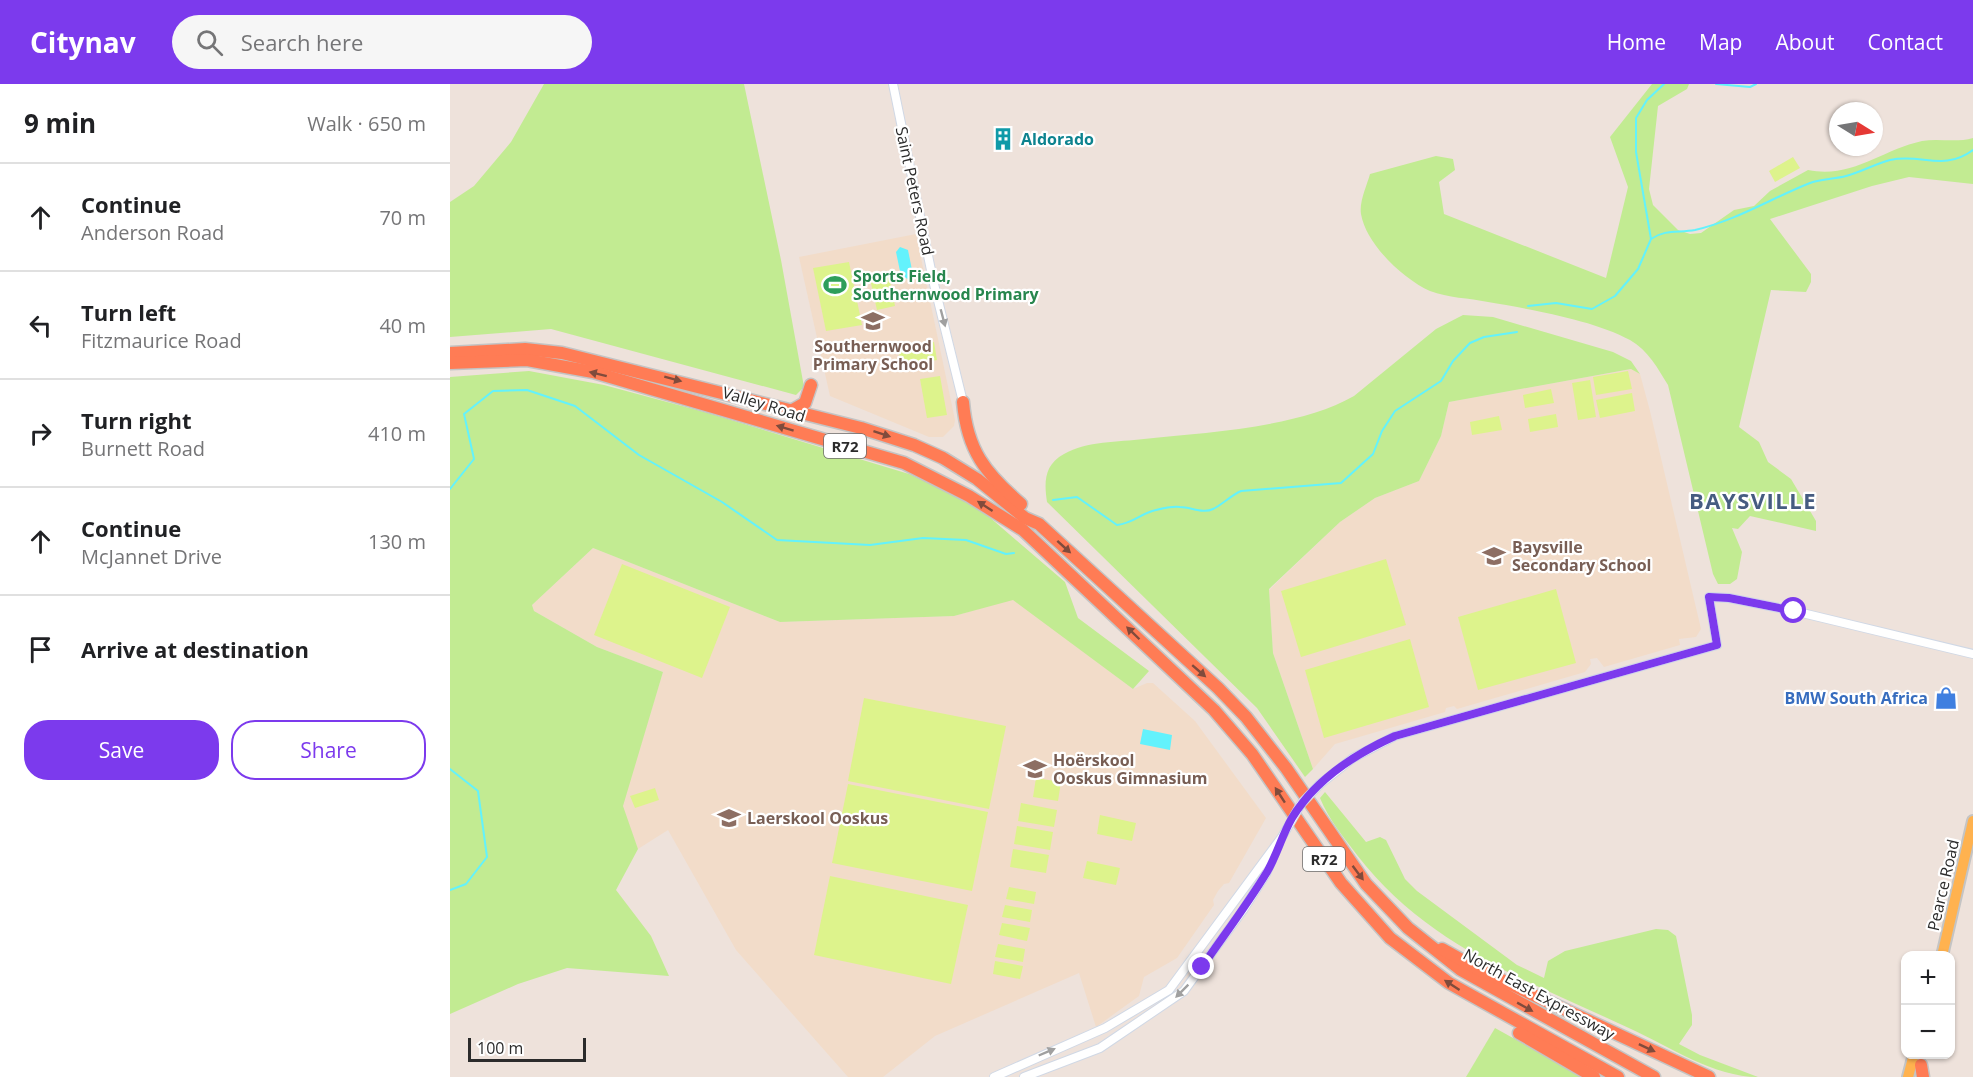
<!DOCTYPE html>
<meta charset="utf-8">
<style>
:root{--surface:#fff;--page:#f6f6f6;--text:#202124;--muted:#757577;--line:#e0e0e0;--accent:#7c3aed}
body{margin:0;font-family:"Open Sans",sans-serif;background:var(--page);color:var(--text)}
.controls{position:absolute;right:18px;bottom:18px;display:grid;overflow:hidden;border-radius:12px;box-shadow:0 2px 4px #0004}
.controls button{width:54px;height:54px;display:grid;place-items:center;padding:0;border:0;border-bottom:2px solid var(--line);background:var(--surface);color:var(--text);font:30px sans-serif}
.compass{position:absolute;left:1379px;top:18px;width:54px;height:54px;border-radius:50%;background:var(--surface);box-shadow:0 2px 4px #0004;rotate:101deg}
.scale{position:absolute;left:18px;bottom:15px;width:118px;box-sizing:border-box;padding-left:6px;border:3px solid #2b2b2b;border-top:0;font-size:16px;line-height:21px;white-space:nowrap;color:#2b2b2b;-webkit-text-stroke:4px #fff;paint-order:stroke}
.stop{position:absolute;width:18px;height:18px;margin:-14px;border:4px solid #7c3aed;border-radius:50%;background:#fff}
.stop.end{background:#7c3aed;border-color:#fff;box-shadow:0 2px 6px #0008}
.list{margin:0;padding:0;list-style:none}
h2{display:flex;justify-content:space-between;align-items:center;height:78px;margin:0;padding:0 24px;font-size:26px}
h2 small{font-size:20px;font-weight:400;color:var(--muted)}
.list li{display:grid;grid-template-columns:39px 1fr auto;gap:18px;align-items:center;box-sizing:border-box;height:108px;padding:0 24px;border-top:2px solid var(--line)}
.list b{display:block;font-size:22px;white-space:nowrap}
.list p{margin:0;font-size:20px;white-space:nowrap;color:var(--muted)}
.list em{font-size:20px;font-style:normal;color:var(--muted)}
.actions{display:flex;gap:12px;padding:18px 24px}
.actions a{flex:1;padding:14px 0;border:2px solid var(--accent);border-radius:24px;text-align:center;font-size:21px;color:var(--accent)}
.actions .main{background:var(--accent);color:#fff}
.icon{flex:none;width:33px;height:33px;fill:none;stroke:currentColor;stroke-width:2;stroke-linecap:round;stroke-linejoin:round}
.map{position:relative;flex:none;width:1523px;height:993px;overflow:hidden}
header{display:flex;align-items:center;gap:36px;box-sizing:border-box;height:84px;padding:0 30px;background:var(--accent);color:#fff}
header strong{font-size:28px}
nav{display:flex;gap:33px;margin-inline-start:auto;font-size:21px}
.search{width:420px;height:54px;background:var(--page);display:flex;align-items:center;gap:15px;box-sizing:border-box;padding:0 21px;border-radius:33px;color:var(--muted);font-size:22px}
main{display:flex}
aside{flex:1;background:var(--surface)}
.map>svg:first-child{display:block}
</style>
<header>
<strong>Citynav</strong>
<div class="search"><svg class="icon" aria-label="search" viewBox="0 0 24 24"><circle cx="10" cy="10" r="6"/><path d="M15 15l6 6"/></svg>Search here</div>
<nav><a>Home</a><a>Map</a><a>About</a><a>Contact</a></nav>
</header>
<main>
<aside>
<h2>9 min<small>Walk · 650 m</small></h2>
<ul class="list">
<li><svg class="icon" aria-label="ahead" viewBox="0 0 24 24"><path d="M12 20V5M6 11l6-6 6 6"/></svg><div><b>Continue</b><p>Anderson Road</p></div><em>70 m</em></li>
<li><svg class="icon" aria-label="left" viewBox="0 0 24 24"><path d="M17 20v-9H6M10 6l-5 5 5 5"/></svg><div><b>Turn left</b><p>Fitzmaurice Road</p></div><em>40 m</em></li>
<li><svg class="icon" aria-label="right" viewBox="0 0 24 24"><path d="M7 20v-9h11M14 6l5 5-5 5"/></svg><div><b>Turn right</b><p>Burnett Road</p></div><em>410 m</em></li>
<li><svg class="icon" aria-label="ahead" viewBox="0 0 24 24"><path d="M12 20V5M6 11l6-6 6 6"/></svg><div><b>Continue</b><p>McJannet Drive</p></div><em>130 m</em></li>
<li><svg class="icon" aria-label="arrive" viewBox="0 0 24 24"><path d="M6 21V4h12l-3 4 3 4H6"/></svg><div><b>Arrive at destination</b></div></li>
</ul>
<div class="actions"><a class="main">Save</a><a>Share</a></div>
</aside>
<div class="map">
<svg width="1523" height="993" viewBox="0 0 1523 993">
<rect width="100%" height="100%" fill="#eee2db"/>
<g fill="#f2dcc9">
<path d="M466 150 505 336 504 342 493 353H479L380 312 349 173Z"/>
<path d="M1182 285 1190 290 1200 327 1251 545 1246 553 1229 555 1230 561 1154 583 1147 574 1140 575 1141 580 1135 588 1007 625 1004 622 996 624 995 628 885 660 863 685 823 569 819 506 890 438 925 414 969 397 991 352 999 318Z"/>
<path d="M143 464 330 538 504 532 563 515 683 605 697 599H703L745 637 816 734 779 799 774 800 768 807 763 816 764 821 727 874 694 893 689 912 646 943 629 889 485 952 433 993H398L286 866 218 746 188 765 172 722 213 588 147 563 84 527 82 521Z"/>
</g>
<g fill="#c2eb92">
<path d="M94 0H294L331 176 354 303 346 311 101 245 0 253V118L24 102 61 58Z"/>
<path d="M1202 0H1239L1237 5 1208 22 1199 105 1203 121 1228 146 1240 150 1251 149 1284 126 1304 122 1320 107 1358 86C1402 95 1431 66 1472 57 1489 54 1506 59 1523 54V100L1459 93 1422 102 1320 135 1361 190V198L1356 208 1321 206 1289 343 1309 358 1318 378 1341 395 1366 437V447L1300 432 1288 445 1282 444 1292 468 1287 495 1280 500H1268L1263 490 1218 301C1208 285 1198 266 1180 256 1144 236 1079 225 1038 218 1019 214 998 214 980 207 953 195 916 160 911 130 909 118 917 101 920 90L986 72 1003 75 1005 86 989 98 994 130 1156 194 1178 103 1160 53Z"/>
<path d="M1013 231 1043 233 1163 268 1181 277 1190 290 1181 285 999 318 991 352 969 397 925 414 890 438 819 505 823 569 863 685 855 693 807 624 597 418C594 398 594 381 614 370 637 357 668 358 694 355 758 348 848 344 904 312L986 245Z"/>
<path d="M79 287 154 301 258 329 459 390 523 419 615 498 628 534 699 587 683 605 563 516 504 532 330 538 143 464 82 521 84 527 147 563 213 588 173 722 188 765 166 806 201 852 219 892 117 884 68 900 0 930V293Z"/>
<path d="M875 708 916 758 930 753 936 756 955 795 967 807 1067 881 1094 894 1098 877 1115 867 1206 845 1218 846 1226 852 1242 931V941L1229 960 1250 971 1308 993C1264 993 1220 963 1181 945 1079 897 979 864 907 771 893 752 879 736 870 714Z"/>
<path d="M1045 944 1133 993H1016Z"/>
</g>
<g fill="#ddf38c">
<path d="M1343 73 1350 84 1325 98 1319 87Z"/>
<path d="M399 178 412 241 376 247 363 184Z"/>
<path d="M439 192 445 222 427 226 420 195Z"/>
<path d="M484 258 487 276 452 283 448 265Z"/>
<path d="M1178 287 1182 305 1146 311 1143 293Z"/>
<path d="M490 292 497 331 477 334 470 295Z"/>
<path d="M1140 296 1146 333 1128 336 1122 299Z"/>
<path d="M1101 305 1104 319 1075 324 1073 311Z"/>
<path d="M1182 309 1185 327 1150 334 1146 316Z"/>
<path d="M1106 330 1108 343 1080 348 1078 335Z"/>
<path d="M1049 332 1052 346 1022 351 1020 338Z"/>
<path d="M936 475 956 541 851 573 831 507Z"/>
<path d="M172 480 280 523 252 594 144 551Z"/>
<path d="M1106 505 1126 579 1028 606 1008 533Z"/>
<path d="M960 555 979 623 874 654 855 586Z"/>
<path d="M414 614 556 642 539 725 398 697Z"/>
<path d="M586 694 611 698 608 717 583 713Z"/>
<path d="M398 700 538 728 522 807 382 779Z"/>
<path d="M205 704 209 716 185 724 180 712Z"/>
<path d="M571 719 607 726 604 743 568 737Z"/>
<path d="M650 731 686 739 682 757 647 750Z"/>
<path d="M567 742 603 748 600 766 564 760Z"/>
<path d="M563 765 599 771 596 789 560 783Z"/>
<path d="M637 777 670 784 666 801 633 794Z"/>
<path d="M380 792 518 821 501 900 364 871Z"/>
<path d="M559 803 586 808 584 820 556 815Z"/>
<path d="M555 821 582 826 580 838 552 833Z"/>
<path d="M552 839 580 844 577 857 549 851Z"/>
<path d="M548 860 575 865 573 878 545 873Z"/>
<path d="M545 877 573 882 570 895 543 890Z"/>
</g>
<g fill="#63f2fc">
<path d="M450 163 458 166 463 191 458 195 451 192 446 168Z"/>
<path d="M693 645 722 651 720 666 690 660Z"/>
</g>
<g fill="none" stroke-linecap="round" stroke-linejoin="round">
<g stroke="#63f2fc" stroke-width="2">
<path d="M1266 0 1300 3 1306 0"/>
<path d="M1201 155C1215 145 1229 149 1245 146 1285 137 1322 114 1360 99 1372 95 1385 95 1396 92 1411 88 1425 80 1440 76 1472 69 1493 88 1523 66"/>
<path d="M1078 222 1106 219 1142 225 1165 212 1188 185 1201 155 1186 68V34L1197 16 1214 0"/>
<path d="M0 405 24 375 14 330 43 307 77 306 125 322 189 371 272 418 327 456 420 461 473 454 516 456 556 470 564 469"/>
<path d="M603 416 627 413 667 441C684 439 691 429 706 426 714 424 723 422 730 423 741 423 753 430 763 425 772 421 780 412 791 407L891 399 923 370 932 347 945 327 991 297 1003 277 1020 259 1034 253 1067 248"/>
<path d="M0 685 28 707 37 773 16 800 0 806"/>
</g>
<g stroke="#d0d8e5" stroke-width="10">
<g id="minor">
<path d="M443 0 483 196 513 318"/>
<path d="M870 700 903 674 945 652 1267 561 1259 513 1279 514 1344 527 1523 570"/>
<path d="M544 993 655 944 719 906 832 753"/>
<path d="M574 993 650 964 734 907 793 826 816 790 829 760"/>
</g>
</g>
<g stroke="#c4c4c4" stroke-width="14">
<g id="major">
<path d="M1492 872 1523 737"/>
<path d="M1458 993 1464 970"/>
</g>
</g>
<g stroke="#c4c4c4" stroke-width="15">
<g id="highway">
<path d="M0 269 75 265 112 269 411 344 464 361 493 374 527 395 575 434 589 440 768 604 796 633 836 684 916 800 958 844 1011 886 1204 993"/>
<path d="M0 279 77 276 143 288 454 379 519 412 573 446 764 626 802 670 891 799 940 854 999 899 1168 993"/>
<path d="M513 318C517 366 535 389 571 420"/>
<path d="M341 327 355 319 361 301"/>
<path d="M992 865 1028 885 1259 993"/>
<path d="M1069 949 1144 993"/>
<path d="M1471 981 1473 993"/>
</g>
</g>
<use href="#minor" stroke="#fff" stroke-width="8"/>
<use href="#major" stroke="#ffb24f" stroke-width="10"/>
<use href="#highway" stroke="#ff7c55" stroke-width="12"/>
<g stroke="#d0d8e5" stroke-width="10" stroke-linecap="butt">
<path id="minor-bridge" d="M832 753 851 720 870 700"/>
</g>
<use href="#minor-bridge" stroke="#fff" stroke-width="8"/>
</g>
<defs><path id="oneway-solid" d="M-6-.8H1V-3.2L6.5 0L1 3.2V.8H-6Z" transform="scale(1.5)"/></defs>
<g fill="#a0a0a0">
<use href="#oneway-solid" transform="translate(493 234) rotate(75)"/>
<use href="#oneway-solid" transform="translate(732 907) rotate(135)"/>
<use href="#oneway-solid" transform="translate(597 968) rotate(-23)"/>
</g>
<g fill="#804b3c">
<use href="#oneway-solid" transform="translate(148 290) rotate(-166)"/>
<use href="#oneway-solid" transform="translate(223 295) rotate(15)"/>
<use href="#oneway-solid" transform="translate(335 344) rotate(-163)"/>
<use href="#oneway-solid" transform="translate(432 350) rotate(18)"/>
<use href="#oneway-solid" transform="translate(535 422) rotate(-147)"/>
<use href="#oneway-solid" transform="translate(614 463) rotate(42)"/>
<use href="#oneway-solid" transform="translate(683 549) rotate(-136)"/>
<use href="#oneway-solid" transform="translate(749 587) rotate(41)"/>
<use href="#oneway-solid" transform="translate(830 711) rotate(-123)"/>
<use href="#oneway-solid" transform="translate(908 789) rotate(53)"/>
<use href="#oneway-solid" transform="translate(1002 901) rotate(-147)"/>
<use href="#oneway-solid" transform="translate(1075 923) rotate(29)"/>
<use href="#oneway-solid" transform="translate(1197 964) rotate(25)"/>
</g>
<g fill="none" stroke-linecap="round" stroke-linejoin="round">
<path stroke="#7c3aed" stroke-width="8" d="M752 883C774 851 797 821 817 788 827 771 832 751 842 734 865 696 905 670 945 652L1267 561 1259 513 1279 514 1344 527"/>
</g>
<defs>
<g id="building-bare" transform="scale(1.8)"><path d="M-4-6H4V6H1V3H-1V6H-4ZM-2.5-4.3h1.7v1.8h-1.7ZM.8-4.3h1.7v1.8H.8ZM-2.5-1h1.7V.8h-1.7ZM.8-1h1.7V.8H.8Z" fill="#0f9aa8" stroke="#fff" stroke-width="2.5" paint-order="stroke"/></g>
<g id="stadium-bare" transform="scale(1.8)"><path d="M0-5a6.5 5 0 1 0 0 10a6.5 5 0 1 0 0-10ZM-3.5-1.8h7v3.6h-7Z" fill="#2e9e5b" stroke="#fff" stroke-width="2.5" paint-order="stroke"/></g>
<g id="school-bare" transform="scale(1.8)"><path d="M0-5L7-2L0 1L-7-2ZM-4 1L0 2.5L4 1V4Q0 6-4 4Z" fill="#8d6e63" stroke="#fff" stroke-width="2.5" paint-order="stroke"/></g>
<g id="shop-bare" transform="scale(1.8)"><path d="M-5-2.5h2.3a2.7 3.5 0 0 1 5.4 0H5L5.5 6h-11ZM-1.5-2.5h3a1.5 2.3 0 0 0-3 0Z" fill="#3f7fe0" stroke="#fff" stroke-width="2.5" paint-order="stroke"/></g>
</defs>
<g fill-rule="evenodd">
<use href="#building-bare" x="553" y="55"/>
<use href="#stadium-bare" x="385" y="201"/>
<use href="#school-bare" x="423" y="237"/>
<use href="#school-bare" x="1044" y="472"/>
<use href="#shop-bare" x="1496" y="614"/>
<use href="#school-bare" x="585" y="685"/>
<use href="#school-bare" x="279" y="734"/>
</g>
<g text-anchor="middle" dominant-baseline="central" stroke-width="4.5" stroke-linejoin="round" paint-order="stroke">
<g fill="#fff" stroke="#6b6b6b" stroke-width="1.5">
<rect x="374" y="350" width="42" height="24" rx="4.5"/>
<rect x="853" y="763" width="42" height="24" rx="4.5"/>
</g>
<g font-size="15" font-weight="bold" fill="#2b2b2b">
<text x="395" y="362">R72</text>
<text x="874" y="775">R72</text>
</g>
<g font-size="16" font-weight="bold" fill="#0d838f" stroke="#fff" text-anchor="start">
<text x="571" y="55">Aldorado</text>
</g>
<g font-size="16" fill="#2b2b2b" stroke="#fff">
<text transform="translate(465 107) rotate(78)">Saint Peters Road</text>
<text transform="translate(314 320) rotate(17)">Valley Road</text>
<text transform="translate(1493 801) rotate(-77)">Pearce Road</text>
<text transform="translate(1089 910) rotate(29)">North East Expressway</text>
</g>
<g font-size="16" font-weight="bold" fill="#27864d" stroke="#fff" text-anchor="start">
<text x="403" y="192">Sports Field,<tspan x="403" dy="18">Southernwood Primary</tspan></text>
</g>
<g font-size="16" font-weight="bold" fill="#785e54" stroke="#fff" text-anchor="start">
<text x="423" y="262" text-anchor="middle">Southernwood<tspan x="423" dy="18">Primary School</tspan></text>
<text x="1062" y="463">Baysville<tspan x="1062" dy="18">Secondary School</tspan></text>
<text x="603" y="676">Hoërskool<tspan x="603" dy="18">Ooskus Gimnasium</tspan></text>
<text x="297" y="734">Laerskool Ooskus</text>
</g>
<g font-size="16" font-weight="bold" fill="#366cbe" stroke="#fff" text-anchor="end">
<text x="1478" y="614">BMW South Africa</text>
</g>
<g font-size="22" font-weight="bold" letter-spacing="1.5" fill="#465c81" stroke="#fff">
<text x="1303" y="416">BAYSVILLE</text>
</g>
</g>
</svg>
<div class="controls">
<button>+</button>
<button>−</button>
</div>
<svg class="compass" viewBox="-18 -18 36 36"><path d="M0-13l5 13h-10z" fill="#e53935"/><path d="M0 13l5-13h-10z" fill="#757577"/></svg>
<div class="scale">100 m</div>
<div class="stop" style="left:1344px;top:527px"></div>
<div class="stop end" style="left:752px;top:883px"></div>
</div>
</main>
